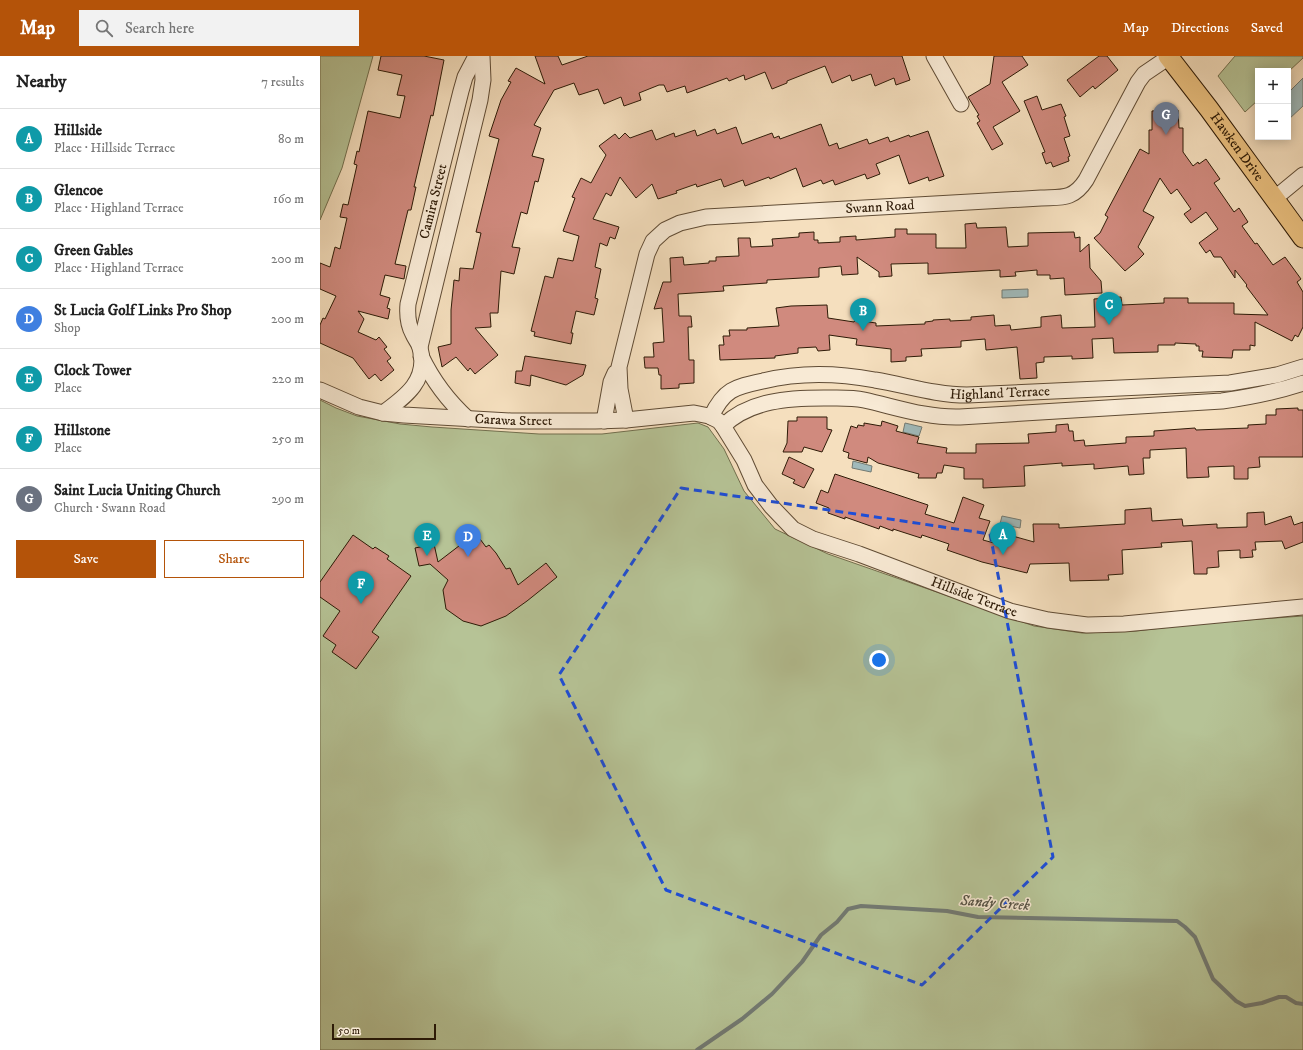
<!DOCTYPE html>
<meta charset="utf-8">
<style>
:root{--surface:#fff;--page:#f2f2f2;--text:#222;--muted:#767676;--line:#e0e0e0;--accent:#b45309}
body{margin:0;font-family:"IM FELL DW Pica",serif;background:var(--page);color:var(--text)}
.controls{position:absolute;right:12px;top:12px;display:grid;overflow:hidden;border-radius:0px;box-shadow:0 2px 10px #0003}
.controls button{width:36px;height:36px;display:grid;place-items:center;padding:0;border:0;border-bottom:1px solid var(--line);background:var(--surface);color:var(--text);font:20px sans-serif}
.scale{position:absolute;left:12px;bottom:10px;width:104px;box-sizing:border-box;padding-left:4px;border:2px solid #2e1b07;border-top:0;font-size:11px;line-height:14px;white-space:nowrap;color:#2e1b07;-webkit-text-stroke:3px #f8ead5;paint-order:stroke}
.you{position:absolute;left:559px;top:604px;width:14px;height:14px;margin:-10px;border:3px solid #fff;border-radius:50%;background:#1a73e8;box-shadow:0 0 0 6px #1a73e833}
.badge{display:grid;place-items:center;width:26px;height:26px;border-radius:50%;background:var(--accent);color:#fff;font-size:13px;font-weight:700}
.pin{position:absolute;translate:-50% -33px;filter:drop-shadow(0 1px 2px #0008)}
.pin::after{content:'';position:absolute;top:21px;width:14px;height:12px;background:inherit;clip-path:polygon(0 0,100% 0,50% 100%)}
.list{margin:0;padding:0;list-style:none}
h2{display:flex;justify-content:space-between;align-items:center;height:52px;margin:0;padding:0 16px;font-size:17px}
h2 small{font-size:13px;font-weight:400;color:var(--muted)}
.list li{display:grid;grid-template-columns:26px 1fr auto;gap:12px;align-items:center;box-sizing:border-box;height:60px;padding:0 16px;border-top:1px solid var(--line)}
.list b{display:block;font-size:15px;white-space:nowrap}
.list p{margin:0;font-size:13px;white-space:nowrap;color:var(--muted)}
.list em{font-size:13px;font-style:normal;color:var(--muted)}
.actions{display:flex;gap:8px;padding:12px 16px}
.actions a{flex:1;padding:9px 0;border:1px solid var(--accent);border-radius:0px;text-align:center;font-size:14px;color:var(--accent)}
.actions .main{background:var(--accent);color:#fff}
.icon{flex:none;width:22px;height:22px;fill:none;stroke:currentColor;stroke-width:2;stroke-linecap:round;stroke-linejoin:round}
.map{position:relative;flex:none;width:983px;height:994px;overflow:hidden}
header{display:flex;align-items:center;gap:24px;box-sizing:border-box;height:56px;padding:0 20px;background:var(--accent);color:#fff}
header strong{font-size:19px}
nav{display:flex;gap:22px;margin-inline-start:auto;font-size:14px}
.search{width:280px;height:36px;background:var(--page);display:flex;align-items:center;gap:10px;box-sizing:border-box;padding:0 14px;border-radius:0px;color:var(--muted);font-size:15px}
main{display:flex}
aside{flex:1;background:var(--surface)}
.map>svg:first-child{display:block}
</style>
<header>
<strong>Map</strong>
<div class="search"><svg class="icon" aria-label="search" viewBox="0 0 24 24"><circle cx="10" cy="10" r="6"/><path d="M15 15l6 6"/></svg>Search here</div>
<nav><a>Map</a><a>Directions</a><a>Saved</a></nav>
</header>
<main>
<aside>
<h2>Nearby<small>7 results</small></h2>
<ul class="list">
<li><span class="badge" style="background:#0f9aa8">A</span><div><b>Hillside</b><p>Place · Hillside Terrace</p></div><em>80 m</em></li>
<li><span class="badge" style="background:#0f9aa8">B</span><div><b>Glencoe</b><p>Place · Highland Terrace</p></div><em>160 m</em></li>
<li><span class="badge" style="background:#0f9aa8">C</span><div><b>Green Gables</b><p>Place · Highland Terrace</p></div><em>200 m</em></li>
<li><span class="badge" style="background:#3f7fe0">D</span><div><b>St Lucia Golf Links Pro Shop</b><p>Shop</p></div><em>200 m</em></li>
<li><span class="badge" style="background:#0f9aa8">E</span><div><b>Clock Tower</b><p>Place</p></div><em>220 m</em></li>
<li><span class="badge" style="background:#0f9aa8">F</span><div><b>Hillstone</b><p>Place</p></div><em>250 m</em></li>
<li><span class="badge" style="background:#6b7280">G</span><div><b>Saint Lucia Uniting Church</b><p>Church · Swann Road</p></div><em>290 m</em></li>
</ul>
<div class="actions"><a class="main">Save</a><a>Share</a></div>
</aside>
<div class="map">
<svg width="983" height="994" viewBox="0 0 983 994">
<rect width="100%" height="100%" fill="#f5dfbe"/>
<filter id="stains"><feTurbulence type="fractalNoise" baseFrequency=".005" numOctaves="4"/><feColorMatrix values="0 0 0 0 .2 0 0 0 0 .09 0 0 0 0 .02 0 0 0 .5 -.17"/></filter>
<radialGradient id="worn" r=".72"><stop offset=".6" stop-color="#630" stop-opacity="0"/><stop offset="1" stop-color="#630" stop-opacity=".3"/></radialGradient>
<g fill="#b6c396" stroke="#726f4e">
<path d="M0 0H53L22 112 0 164Z"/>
<path d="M915 0H983V2L968 16V15H938V44L925 56 898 20Z"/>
<path d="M0 344 16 352 37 360 80 368 112 371 219 378H282L378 367 388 371 404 393 424 435 455 473 508 498 714 570 762 577 816 575 884 567 983 560V994H0Z"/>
</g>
<g fill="#a0babb" stroke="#727a73">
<path d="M983 22V50L968 64V37Z"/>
<path d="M708 233V241L682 242V234Z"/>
<path d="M585 367 602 371 599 380 583 376Z"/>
<path d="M533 405 552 410 551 416 532 412Z"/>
<path d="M682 460 701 464 700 472 680 468Z"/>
</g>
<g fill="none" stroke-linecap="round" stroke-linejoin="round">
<path stroke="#727a73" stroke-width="4" d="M377 994 422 963 452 938 482 906 501 879 517 866 528 853 541 850 627 855 658 861 857 865 865 871 875 881 893 923 916 945 925 950 942 947 959 941H966L976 947 983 948"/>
</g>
<g fill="#d08a7e" stroke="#2e1b07">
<path d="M61 0H104L124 4 113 60 111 59 94 131H96L91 154H88L75 208 86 210 84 223 65 219 60 239 70 242 67 252 70 253 68 263 38 255 44 263 38 276 56 284 59 281 67 291 64 293 71 302 67 305 74 314 61 325 55 318 49 323 33 302 0 287V269L3 262 5 263 16 240 0 233V207L10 211 15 191 20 193 27 162 20 161 23 148 28 149 37 109 34 108 37 95 39 96 48 55 80 62 85 40 77 39 82 19 58 14Z"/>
<path d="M215 0H238L242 9 268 0H582L590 24 576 29 574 22 555 30 551 18 532 25 530 19 512 27 505 10 467 25V27L452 33 445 16 425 24 424 19 409 25 407 22 367 37 365 30 347 36 344 29H339L319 37 321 44 304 50 301 41 284 48 278 33 259 39 254 27 234 34 214 69 221 72 212 100 224 103 218 126 215 125 207 158 201 156 192 191 200 192 194 218 181 215 178 257H170L171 271 155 272 178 299 155 318 150 312 148 315 136 301 122 311 118 291 131 288V254L134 224 139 225 140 212 153 213 161 177 156 176 179 83 169 80 181 44 191 26 188 25 196 12 225 28Z"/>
<path d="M674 0H702L708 9 682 26 700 55 673 71 683 88 672 94 657 67 660 65 657 60 659 59 648 41 670 28Z"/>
<path d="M779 0H787L798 14 775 33 773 30 760 41 747 24Z"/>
<path d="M717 40 722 54 741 48 746 60 744 61 750 80 744 82 750 100 748 101 749 105 733 111 731 106 726 108 722 97 725 96 704 45Z"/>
<path d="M858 54 859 72H863V96L873 110 878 106 879 108 886 103 900 123 894 127 914 156 919 152 928 166 922 170 935 188 937 187 953 209 965 201 981 223 977 226 983 236V271L978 281 975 279 972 285 935 266V290L930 289V294H913L912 302 882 301 883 295H879V290H876V288L855 287V289H838V296L794 297 793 282 772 283 773 302 752 303V300L724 301V306L716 307 717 322 700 323 697 291 666 294 665 283 641 285V291L601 293 602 300 586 301V305L571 306V293L536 289 537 283 509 279 510 294 498 295 496 291 478 292V297L455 300V302L400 304 399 289H404L403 280H410L409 274H427V272L459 270 456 252 471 250 507 249 508 262 534 266 535 264 556 267V270L605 268V266L613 265V264L630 263V265L651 264V261L674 259 675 270 690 269 691 274 721 271V261L741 259 742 272 775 271 774 243 801 241 802 249 844 247V242H868V247H914V258L948 259 926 230 927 229 915 214V222L901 201H894L890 194 886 197 879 187 898 173 886 156 871 167 864 158 871 153 857 133 851 138 840 122 823 155 834 161 818 191 824 198 818 204 805 215 774 182 780 177 788 161 785 159 820 93 829 98V74H832V55Z"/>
<path d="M501 68 509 90 517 87 519 93 547 83 549 88 568 81 570 86 589 79 590 81 608 75 624 120 609 125 608 121 589 128 579 99 556 108 560 118 547 123 545 118 515 129 513 124 503 128 501 124 483 131 476 112 450 123 449 121 425 130 423 124 404 131 401 123 377 131 376 128 356 135 357 137 338 143 332 128 316 142 300 121 291 140 286 137 273 163 299 171 295 183 290 181 287 190 280 187 275 211 281 213 275 242 278 243 274 259 256 255 251 277H253L251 288 214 280 215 276 211 275 225 220 233 222 238 202 253 205 259 180 243 175 255 142 252 141 261 122 271 127 286 99 279 90 295 78 299 83 305 77 310 82 332 74 336 84 354 77 355 81 375 74 377 80 395 73 397 78 416 71 422 88 452 77 454 82 459 80 460 83Z"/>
<path d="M656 167 657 172 686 171 688 191 708 190V177L754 176 755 182 760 181V196L769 188 770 212 781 225 782 237 745 239 744 222 730 223V219H717V214L695 216 696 220 680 221V214L608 218V207L571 208 572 220 559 221V216L537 201 538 218 522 219 521 210 499 212V221L447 224V227L403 230 404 235 358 238 359 260H371L372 271H368L369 304H374V327L359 328V332L341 333V319H339L338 312H325L324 301H334L333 287 344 286 342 252 334 253 343 226H351L350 202 363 201 364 209 389 207V205H396V201L419 200 418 182H430L431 191 453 190 452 183 479 181V177L494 176V184H498V187L520 186V181L536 180V184L575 181V173H587V178H616V192H646L645 168Z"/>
<path d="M205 300 266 309 263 319 246 329 211 319 210 330 195 327 196 315H202Z"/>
<path d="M978 352V354H983V401H939L940 411 928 412V423H914V410L888 411 889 421 867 422 866 392 830 394V402H823L824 418 809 419 808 410 774 413V408L742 410V407L704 410 705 430 663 432V423H644V412L624 409 622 417H617L616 422H598L599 418 558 407 548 401 547 407 528 402 529 397 523 395 531 370 537 372 538 369 544 370V367L561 370 562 365 578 370 576 375 599 381 597 387 627 392 626 397H656V388L709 387 708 378 736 376V369L748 368 749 375H753L754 385 764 384 765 390 806 387V381L834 380V375L875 372 876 374 928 372V369L946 368V359H956V353Z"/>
<path d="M477 361H507V373L512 374 502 396 484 391 482 396H463L467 387 468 365H477Z"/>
<path d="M469 401 494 413 484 432 473 427 475 424 462 418Z"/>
<path d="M515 418 608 449 605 458 634 467 643 441 664 449 659 462 670 465 663 484 685 490 689 479 714 486 713 468H739V472L805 468V454L831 452 832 465 862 463 863 470 897 468V472L927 471V457L944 456 945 469 971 460 974 469 983 466V486L965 493 962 485 935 486 936 494H932L933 501 920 502V494L898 495 899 511 887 512V518H874L872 485 841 487 842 491 802 494 803 518 788 519 789 524 750 525 749 507 710 508 707 517 662 506 627 494 629 488 602 479 601 482 573 473V475L560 470 559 473 525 461V463L508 457 509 452 496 447 501 434 508 437Z"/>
<path d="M33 479 53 493 55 491 69 500 67 503 91 520 52 576 59 581 36 613 12 596 16 589 3 580 20 555 0 541V526Z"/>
<path d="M148 483 153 489 160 483 166 491 169 489 176 497 186 513 190 512 198 529 226 507 237 521 207 545 186 560 161 570 143 565 126 553 123 534 128 524 110 508 99 510 95 492 114 488 118 506Z"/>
</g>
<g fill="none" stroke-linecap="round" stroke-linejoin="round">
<g stroke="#604c35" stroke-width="17">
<g id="minor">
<path d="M614 0 641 48"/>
<path d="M954 143 983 119"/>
<path d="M100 291 160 44 163 24 162 0"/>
<path d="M101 300C113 325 128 345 148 363"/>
<path id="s1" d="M0 334 39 351 63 357 84 359 191 365H275L306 364 374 357 389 360 399 365 403 370 424 404 435 429 451 450 473 473 493 483 539 498 690 555 728 564 767 569 804 568 983 551"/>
<path id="s2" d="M63 357C85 341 109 324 100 292 99 287 95 283 93 278 88 269 87 259 88 248L141 35 145 21 156 0"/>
<path id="s3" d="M391 361C404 333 415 331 443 325 479 316 518 317 555 324 586 329 615 339 647 339L910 327 957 319 983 311"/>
<path id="s4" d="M306 364 300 333 299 311 327 198 333 185 345 174 360 167 386 161 721 142C742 141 753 144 766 124L818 26 824 18 849 1"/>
<path d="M284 365 291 326 295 317"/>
<path d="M403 370C430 344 469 342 504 342 517 342 531 341 544 344 576 351 606 362 640 361L902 345C930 341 956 336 983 327"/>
</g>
</g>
<g stroke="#2e1b07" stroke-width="21">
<g id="major">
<path id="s5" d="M848 0 889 53 983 182"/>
</g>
</g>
<use href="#minor" stroke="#f8ead5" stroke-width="15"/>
<use href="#major" stroke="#eac07f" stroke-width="19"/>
</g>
<path fill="none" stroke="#1d4ed8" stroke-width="3" stroke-dasharray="8 5" stroke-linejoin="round" d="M361 432 670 478 733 801 602 929 346 834 239 619Z"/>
<g text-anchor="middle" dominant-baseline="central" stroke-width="3" stroke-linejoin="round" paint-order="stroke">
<g font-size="14" fill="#2e1b07" stroke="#f8ead5">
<text stroke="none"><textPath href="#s5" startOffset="114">Hawken Drive</textPath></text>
<text stroke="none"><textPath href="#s2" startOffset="233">Camira Street</textPath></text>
<text stroke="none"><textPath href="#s4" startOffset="418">Swann Road</textPath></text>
<text stroke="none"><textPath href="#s3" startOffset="306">Highland Terrace</textPath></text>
<text stroke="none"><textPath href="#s1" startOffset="198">Carawa Street</textPath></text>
<text stroke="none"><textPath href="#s1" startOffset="731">Hillside Terrace</textPath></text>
</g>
<g font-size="15" font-style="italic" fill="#565346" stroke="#f8ead5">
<text transform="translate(675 847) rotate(4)">Sandy Creek</text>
</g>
</g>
<rect width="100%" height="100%" filter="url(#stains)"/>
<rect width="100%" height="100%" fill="url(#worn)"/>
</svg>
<div class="controls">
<button>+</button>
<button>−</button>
</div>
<div class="scale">50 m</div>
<div class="you"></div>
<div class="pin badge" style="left:683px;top:499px;background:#0f9aa8">A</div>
<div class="pin badge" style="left:543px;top:275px;background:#0f9aa8">B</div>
<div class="pin badge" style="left:789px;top:269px;background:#0f9aa8">C</div>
<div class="pin badge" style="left:148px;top:501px;background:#3f7fe0">D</div>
<div class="pin badge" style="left:107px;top:500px;background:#0f9aa8">E</div>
<div class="pin badge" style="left:41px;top:548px;background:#0f9aa8">F</div>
<div class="pin badge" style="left:846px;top:79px;background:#6b7280">G</div>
</div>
</main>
